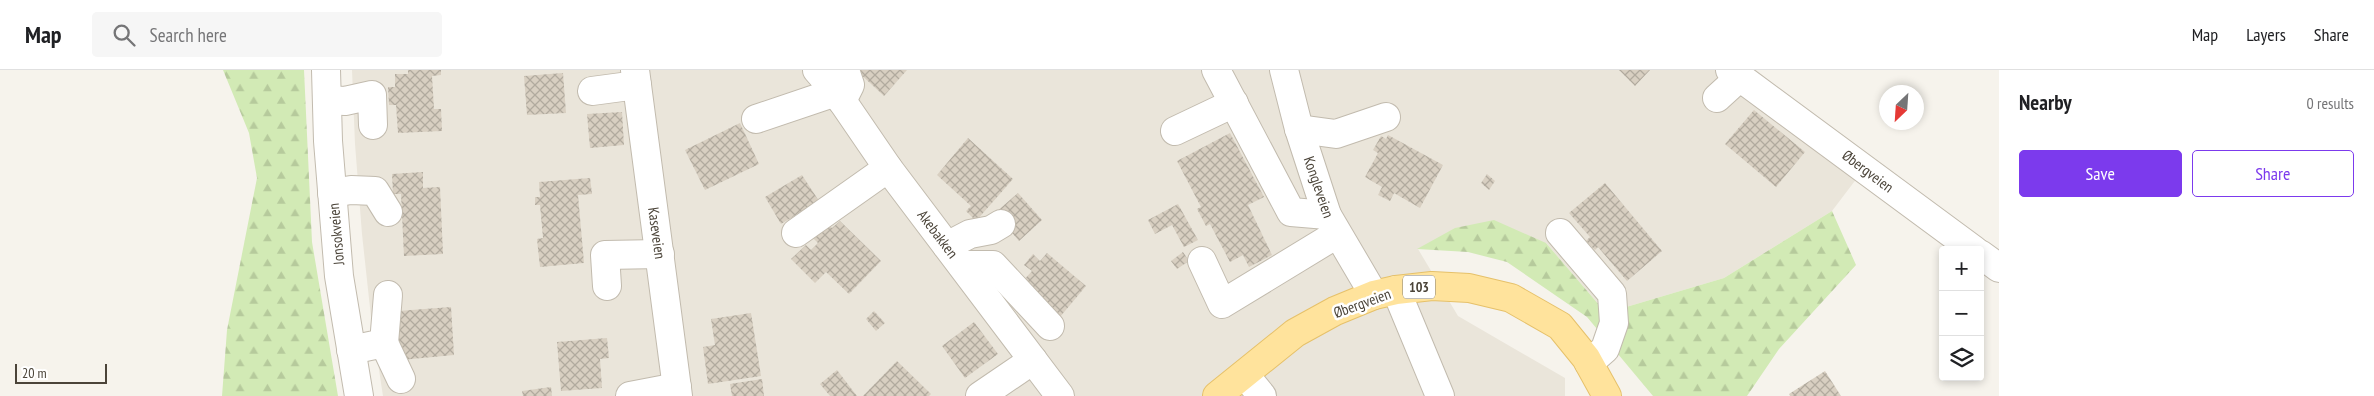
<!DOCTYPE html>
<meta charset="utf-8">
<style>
:root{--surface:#fff;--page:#f6f6f6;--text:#202124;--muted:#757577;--line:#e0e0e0;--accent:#7c3aed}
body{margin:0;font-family:"PT Sans Narrow",sans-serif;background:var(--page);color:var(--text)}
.controls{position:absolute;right:15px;bottom:15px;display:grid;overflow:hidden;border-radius:5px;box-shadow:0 2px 8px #0003}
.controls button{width:45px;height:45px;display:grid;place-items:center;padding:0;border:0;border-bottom:1px solid var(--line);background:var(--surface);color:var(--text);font:25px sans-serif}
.compass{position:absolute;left:1879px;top:15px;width:45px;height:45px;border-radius:50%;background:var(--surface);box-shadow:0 2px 8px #0003;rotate:205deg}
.scale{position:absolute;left:15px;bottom:12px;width:92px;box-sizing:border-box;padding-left:5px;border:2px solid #4b4439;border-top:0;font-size:14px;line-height:18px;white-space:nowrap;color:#4b4439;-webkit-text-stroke:4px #fff;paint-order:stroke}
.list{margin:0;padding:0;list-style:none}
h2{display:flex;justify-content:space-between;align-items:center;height:65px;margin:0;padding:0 20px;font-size:21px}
h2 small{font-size:16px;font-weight:400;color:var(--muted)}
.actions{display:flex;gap:10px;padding:15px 20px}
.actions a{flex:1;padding:11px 0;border:1px solid var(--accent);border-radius:5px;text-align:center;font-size:18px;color:var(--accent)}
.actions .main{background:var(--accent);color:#fff}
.icon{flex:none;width:28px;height:28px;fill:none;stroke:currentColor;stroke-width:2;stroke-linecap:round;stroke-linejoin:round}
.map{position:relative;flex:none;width:1999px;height:326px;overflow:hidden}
header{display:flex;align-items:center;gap:30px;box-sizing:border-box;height:70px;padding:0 25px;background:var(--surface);border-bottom:1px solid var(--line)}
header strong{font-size:24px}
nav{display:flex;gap:28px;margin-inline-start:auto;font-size:18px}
.search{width:350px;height:45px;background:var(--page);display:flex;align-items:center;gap:12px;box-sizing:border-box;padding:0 18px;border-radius:5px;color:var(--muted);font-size:19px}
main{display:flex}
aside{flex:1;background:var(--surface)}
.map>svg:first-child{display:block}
</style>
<header>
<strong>Map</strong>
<div class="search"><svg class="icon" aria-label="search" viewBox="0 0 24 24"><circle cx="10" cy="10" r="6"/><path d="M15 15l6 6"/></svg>Search here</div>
<nav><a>Map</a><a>Layers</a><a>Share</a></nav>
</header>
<main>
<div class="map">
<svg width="1999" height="326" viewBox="0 0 1999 326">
<defs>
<pattern id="forest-firs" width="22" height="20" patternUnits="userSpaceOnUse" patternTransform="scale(1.25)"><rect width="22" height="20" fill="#d2eab5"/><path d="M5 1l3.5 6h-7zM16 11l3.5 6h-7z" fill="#b6ca9c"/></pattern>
<pattern id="building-cross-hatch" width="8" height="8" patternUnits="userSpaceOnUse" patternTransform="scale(1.25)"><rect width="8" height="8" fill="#d8cfc1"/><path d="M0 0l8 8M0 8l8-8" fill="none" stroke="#b1aa9e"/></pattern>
</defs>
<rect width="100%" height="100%" fill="#f6f3ec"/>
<path fill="#eae5da" d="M352 0H1756L1870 91 1832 141 1724 208 1606 243 1546 173 1418 179 1458 246 1565 308V326H383L371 247 362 164 355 74Z"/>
<g fill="url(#forest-firs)">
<path d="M223 0H304L312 172 338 326H222L227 260 257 108 249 63Z"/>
<path d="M1832 141 1856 195 1779 279 1747 326H1653L1587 247 1507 192 1468 182 1417 179 1455 158 1494 150 1546 173 1606 243 1724 208Z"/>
</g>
<g fill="url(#building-cross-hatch)">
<path d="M408 0H441V5L432 6 434 39H441L442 61 398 63 396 35H389L388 17H395V4H408Z"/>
<path d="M856 0H907L884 26Z"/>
<path d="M1619 0H1650L1635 16Z"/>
<path d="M563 3 566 43 527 45 524 6Z"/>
<path d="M1754 40 1805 82 1776 117 1725 74Z"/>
<path d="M622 42 624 75 590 78 587 44Z"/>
<path d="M740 53 759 94 705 120 685 80Z"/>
<path d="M1230 63 1264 127 1248 135 1272 185 1249 197 1243 185 1230 192 1210 154 1206 156 1197 139 1201 137 1177 91Z"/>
<path d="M1388 65 1443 95 1420 138 1394 123 1390 131 1378 125 1382 117 1365 107 1378 83 1373 80 1381 66 1386 69Z"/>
<path d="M968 68 1013 109 976 151 966 141 971 136 937 105Z"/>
<path d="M423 102V118L440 117 443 184 404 186 401 124H393L392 104Z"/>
<path d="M1487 104 1495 111 1489 120 1481 113Z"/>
<path d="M802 105 819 131 781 154 765 127Z"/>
<path d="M590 108 592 124 578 125 584 193 540 197 537 169 543 168 540 135H535V127H540L539 112Z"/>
<path d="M1605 113 1662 181 1627 211 1598 177 1595 180 1586 171 1590 167 1569 143Z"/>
<path d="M1018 123 1042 150 1019 171 995 143Z"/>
<path d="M1178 134 1198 170 1184 177 1172 155 1155 164 1148 150Z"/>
<path d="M840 151 881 191 849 224 826 202 815 213 791 189 806 175 811 180 818 173 813 168 827 154 832 158Z"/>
<path d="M1183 182 1189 191 1177 199 1171 191Z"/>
<path d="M1047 183 1086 216 1060 247 1021 213 1032 201 1024 195 1033 184 1040 191Z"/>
<path d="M451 237 454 285 401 290 400 271H395L398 241Z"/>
<path d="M874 241 885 253 876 261 866 249Z"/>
<path d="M751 243 761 306 708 314 703 277 715 275 711 249Z"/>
<path d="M974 252 998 284 965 308 942 276Z"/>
<path d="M607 268 609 288 600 289 602 318 561 321 557 272Z"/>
<path d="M897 291 931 324 929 326H863Z"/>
<path d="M837 300 857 326H830L820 314Z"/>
<path d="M1825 301 1841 326H1790L1789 324Z"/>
<path d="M762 309 764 326H732L730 314Z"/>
<path d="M551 317 552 326H523L522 321Z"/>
</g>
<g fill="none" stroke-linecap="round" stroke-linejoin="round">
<g stroke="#c2bbae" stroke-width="30">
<g id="minor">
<path d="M326 0 328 71 339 206 359 326"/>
<path d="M635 0 678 326"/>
<path d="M817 0 836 22 888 98 1060 326"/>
<path d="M1216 0 1291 142 1327 145"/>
<path d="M1284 0 1299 59 1327 145 1374 225"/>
<path d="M1730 0 1974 180"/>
<path d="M592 21 637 15"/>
<path d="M1717 28 1740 7"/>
<path d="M327 30 345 31 372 25 373 55"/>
<path d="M842 31 850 15 845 0"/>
<path d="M756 49 836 22"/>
<path d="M1299 59 1336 64 1386 47"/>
<path d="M1175 61 1234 33"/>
<path d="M332 123 351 120 375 121 388 142"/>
<path d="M796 163 888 98"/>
<path d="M1560 163 1612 224 1614 253 1605 279 1589 293"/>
<path d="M947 176 970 164 991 160 1001 154"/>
<path d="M1980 184 1999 198"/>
<path d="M1202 191 1222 234 1337 164"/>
<path d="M962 195H993L1050 256"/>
<path d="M607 216 605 185 660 184"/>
<path d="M1396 220 1440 326"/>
<path d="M384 273 401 309"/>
<path d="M351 280 384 273 388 225"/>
<path d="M1245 305 1262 326"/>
<path d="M630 326 677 317"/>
<path d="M980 326 1033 290"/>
</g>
</g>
<g stroke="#e6c16a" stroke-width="30">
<path id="major" d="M1217 326 1295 263 1335 241 1374 225 1396 220 1432 216 1469 218 1511 228 1560 256 1586 288 1607 326"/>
</g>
<use href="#minor" stroke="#fff" stroke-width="28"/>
<use href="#major" stroke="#ffe39c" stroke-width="28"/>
</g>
<g text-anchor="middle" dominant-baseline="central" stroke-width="5" stroke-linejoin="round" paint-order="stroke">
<rect fill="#fff" stroke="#817c74" stroke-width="1" x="1403" y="205.5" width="32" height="23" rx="4"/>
<g font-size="14" font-weight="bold" fill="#4b4439">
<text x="1419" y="217">103</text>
</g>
<g font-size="15" fill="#4b4439" stroke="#fff">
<text transform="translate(1868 101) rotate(37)">Øbergveien</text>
<text transform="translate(1319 117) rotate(71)">Kongleveien</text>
<text transform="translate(657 163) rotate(82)">Kaseveien</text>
<text transform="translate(336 164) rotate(-95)">Jonsokveien</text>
<text transform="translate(938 164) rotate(53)">Akebakken</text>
<text transform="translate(1362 233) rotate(-20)">Øbergveien</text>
</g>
</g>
</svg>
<div class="controls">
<button>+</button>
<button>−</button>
<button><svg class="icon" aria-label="layers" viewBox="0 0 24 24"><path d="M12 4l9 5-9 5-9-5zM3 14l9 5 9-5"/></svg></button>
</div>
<svg class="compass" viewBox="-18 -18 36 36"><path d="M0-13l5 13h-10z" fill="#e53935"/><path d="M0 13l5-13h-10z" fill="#757577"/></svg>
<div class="scale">20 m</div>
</div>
<aside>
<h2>Nearby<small>0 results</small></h2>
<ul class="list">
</ul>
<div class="actions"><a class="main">Save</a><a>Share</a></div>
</aside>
</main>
